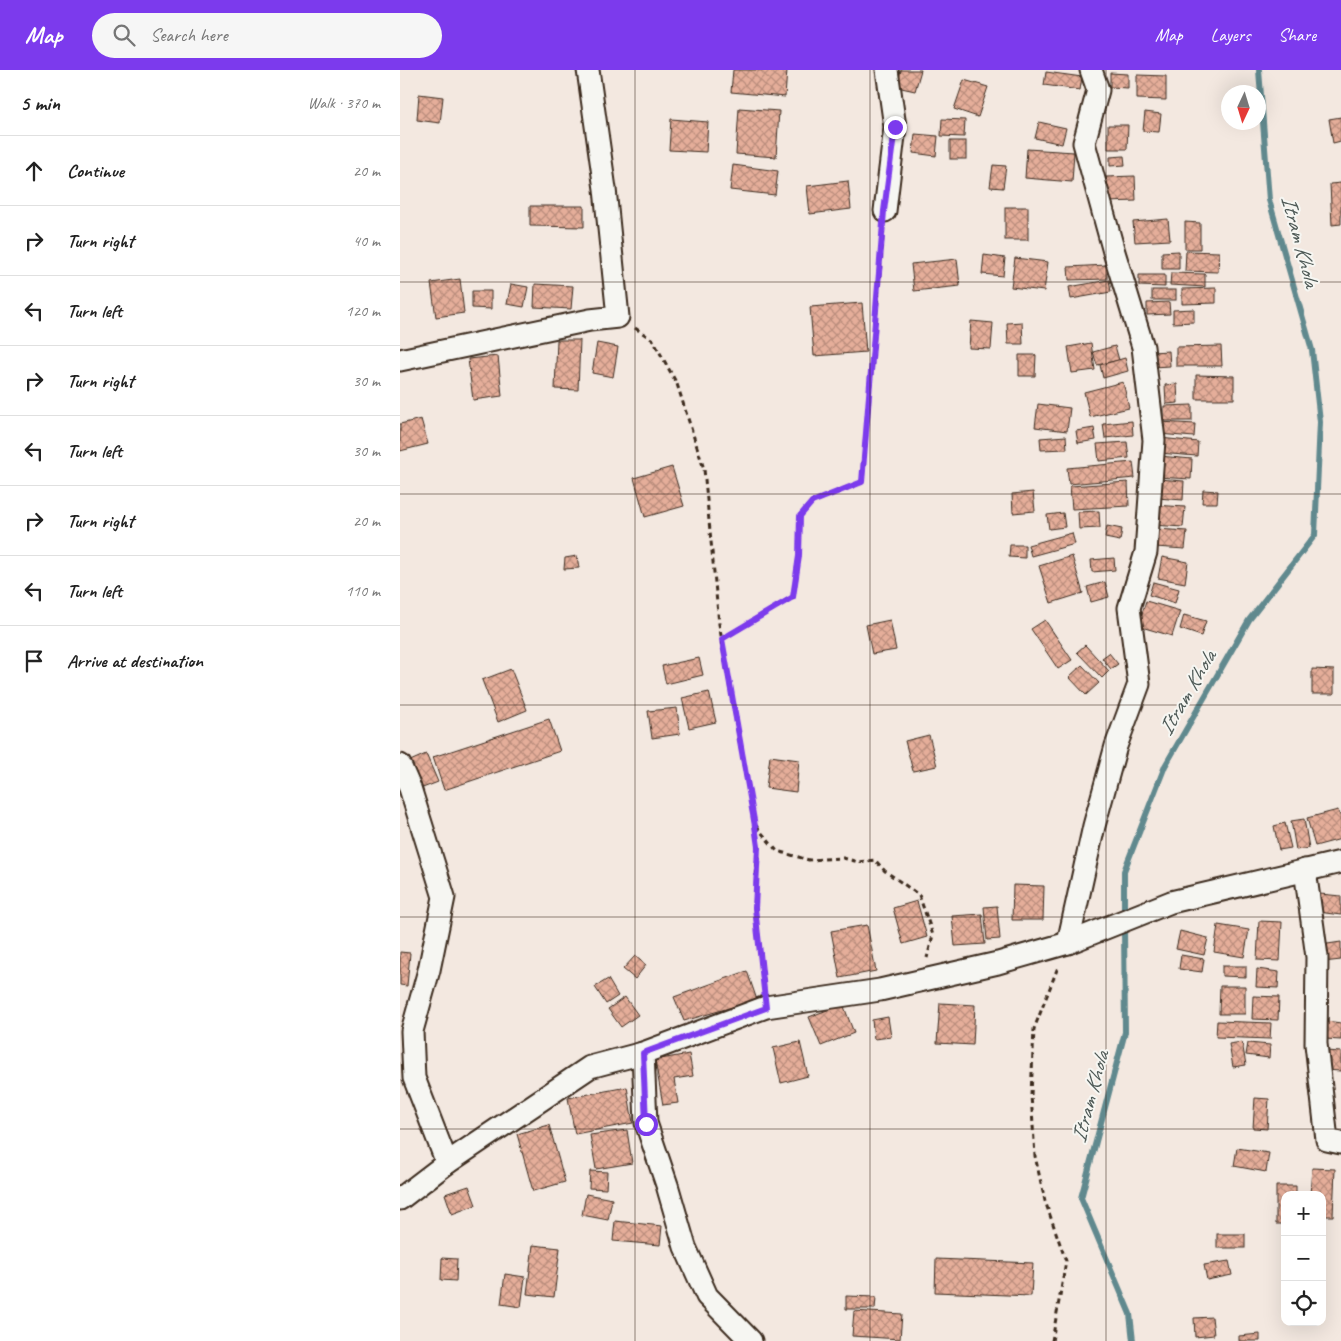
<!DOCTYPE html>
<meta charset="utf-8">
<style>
:root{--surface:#fff;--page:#f6f6f6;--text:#222;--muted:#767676;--line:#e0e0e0;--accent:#7c3aed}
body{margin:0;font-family:Caveat,sans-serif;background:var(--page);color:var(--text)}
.controls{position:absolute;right:15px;bottom:15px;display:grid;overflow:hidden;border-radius:10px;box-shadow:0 5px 20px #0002}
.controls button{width:45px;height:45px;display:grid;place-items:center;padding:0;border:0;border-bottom:1px solid var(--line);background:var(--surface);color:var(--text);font:25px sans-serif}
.compass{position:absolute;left:821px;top:15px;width:45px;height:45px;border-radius:50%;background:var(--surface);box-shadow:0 5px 20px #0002;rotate:184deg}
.stop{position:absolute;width:15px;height:15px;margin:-11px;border:4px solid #7c3aed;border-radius:50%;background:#fff}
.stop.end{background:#7c3aed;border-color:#fff;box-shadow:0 1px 5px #0008}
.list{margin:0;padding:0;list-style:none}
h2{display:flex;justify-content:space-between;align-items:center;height:65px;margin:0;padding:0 20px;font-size:21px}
h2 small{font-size:16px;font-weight:400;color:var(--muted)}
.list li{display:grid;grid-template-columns:32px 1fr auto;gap:15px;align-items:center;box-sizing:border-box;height:70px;padding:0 20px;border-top:1px solid var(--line)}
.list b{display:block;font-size:19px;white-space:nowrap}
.list em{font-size:16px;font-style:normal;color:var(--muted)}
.icon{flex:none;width:28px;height:28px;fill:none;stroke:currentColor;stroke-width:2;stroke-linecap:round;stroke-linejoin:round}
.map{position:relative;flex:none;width:941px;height:1271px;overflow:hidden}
header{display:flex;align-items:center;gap:30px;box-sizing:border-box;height:70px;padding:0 25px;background:var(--accent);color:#fff}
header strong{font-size:24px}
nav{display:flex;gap:28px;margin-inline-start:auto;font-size:18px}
.search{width:350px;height:45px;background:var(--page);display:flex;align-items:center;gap:12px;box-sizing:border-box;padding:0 18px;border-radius:28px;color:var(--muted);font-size:19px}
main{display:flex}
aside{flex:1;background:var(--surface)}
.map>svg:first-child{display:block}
</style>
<header>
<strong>Map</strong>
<div class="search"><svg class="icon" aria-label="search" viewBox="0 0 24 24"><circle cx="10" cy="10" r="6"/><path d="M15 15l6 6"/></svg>Search here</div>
<nav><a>Map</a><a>Layers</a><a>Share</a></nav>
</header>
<main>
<aside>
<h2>5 min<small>Walk · 370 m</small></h2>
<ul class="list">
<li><svg class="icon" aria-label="ahead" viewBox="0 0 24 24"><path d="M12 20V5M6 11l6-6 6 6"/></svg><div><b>Continue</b></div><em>20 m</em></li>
<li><svg class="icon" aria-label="right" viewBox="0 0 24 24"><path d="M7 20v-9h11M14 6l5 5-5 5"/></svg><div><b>Turn right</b></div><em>40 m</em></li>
<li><svg class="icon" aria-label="left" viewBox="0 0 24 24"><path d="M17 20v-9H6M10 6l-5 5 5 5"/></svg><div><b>Turn left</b></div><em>120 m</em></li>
<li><svg class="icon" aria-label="right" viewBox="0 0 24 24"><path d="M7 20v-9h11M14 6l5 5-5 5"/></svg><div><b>Turn right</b></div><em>30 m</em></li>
<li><svg class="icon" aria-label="left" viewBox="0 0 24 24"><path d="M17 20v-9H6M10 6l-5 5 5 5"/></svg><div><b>Turn left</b></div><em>30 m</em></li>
<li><svg class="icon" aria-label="right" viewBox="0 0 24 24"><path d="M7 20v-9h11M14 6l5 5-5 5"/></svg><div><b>Turn right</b></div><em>20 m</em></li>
<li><svg class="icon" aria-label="left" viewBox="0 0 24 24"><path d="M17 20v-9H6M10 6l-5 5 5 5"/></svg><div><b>Turn left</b></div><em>110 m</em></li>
<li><svg class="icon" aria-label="arrive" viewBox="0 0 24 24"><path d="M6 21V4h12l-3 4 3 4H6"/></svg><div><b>Arrive at destination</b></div></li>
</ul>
</aside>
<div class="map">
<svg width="941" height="1271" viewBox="0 0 941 1271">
<defs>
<pattern id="building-cross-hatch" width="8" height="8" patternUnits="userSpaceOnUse" patternTransform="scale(1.25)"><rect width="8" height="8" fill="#e5ae9a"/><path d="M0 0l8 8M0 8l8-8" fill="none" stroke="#bb8e7d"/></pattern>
</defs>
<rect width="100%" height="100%" fill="#f3e8e0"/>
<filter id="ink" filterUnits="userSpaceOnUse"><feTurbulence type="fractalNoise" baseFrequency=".02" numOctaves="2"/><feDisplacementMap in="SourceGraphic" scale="10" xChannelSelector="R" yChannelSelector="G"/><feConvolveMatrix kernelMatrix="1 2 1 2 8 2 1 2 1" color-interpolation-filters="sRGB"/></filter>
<g filter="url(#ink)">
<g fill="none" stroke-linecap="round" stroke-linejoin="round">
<g stroke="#61898e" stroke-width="6">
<path d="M724 846V801L765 696 849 550 915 465 920 352 912 280 869 130 859 0"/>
<path d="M724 856 725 962 681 1128 730 1244 733 1271"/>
</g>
</g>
<g fill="url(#building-cross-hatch)" stroke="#3b2a1e">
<path d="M333 0H387L385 27 331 22Z"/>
<path d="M501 0H521L515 21 497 17Z"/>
<path d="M646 2 682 7 680 20 644 15Z"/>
<path d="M710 3 728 4V18L710 17Z"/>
<path d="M737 5 766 6V30L737 29Z"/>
<path d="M564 10 588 17 578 47 554 39Z"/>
<path d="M19 24 43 27 40 53 17 50Z"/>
<path d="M339 38 379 41 376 87 336 84Z"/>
<path d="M745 42 761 44 759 62 743 61Z"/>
<path d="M941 47V71L933 73 929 49Z"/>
<path d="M271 49 308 52 306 82 269 80Z"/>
<path d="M542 49 565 50 564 67 541 66Z"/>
<path d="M639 52 666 58 662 74 635 68Z"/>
<path d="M708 55H728L727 79H708Z"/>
<path d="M515 64 538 66 536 86 513 83Z"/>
<rect x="550" y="71" width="16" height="18"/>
<path d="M627 79 674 82 672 112 625 108Z"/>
<path d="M724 86 725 95 710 96V87Z"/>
<path d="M333 95 378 101 375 125 330 120Z"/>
<path d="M593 95 606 96 603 118 590 117Z"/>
<path d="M735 106 736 131 707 132 706 107Z"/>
<path d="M448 111 451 139 410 144 407 116Z"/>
<path d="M941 113V154L932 155 930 114Z"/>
<path d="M130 136H184V157L130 156Z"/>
<rect x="605" y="137" width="23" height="33"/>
<path d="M768 149 770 170 735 172 733 152Z"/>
<path d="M785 152 800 153V179H785Z"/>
<path d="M779 181V199H762V182Z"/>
<path d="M786 181 819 182 818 202 785 201Z"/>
<path d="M584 185 605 188 603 206 582 204Z"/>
<path d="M615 188 648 192 644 221 611 217Z"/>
<path d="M557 189 560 216 514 221 511 194Z"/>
<path d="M707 195V209L669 210 668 197Z"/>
<path d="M771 203 805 204V217L770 215Z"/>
<path d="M739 205H765V217L739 216Z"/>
<path d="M60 209 64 243 36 247 31 213Z"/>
<path d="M709 210 711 222 671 229 669 217Z"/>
<path d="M111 214 128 217 124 237 107 234Z"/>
<path d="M135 214 173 216 171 239 134 237Z"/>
<path d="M816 218V233L782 234V219Z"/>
<rect x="752" y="220" width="24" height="10"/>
<path d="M72 221H91V239L72 238Z"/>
<path d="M769 232 770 244 747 245V233Z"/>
<path d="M462 233 466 282 414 286 410 237Z"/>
<path d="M794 239V252L773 253V240Z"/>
<path d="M571 251 593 253 591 279 569 278Z"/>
<path d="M622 252 623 274H608L607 253Z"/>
<path d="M157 270H180L178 320 155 319Z"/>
<path d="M197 273 218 277 213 307 192 303Z"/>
<path d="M691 273 695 300 672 303 668 277Z"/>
<path d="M715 276 719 290 697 295 693 282Z"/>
<path d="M821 276 822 296H776V277Z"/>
<path d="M769 281 770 296 752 297 751 282Z"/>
<path d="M619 285H636L635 306H619Z"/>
<path d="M98 286 102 326 73 330 68 289Z"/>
<path d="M725 288 728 301 703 308 700 295Z"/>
<path d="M796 305 834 306V329H796Z"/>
<path d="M723 312 729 338 690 347 684 322Z"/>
<path d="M777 314 778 333 766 334 765 315Z"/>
<path d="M638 334 670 338 667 361 635 357Z"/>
<path d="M792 335V351H764V336Z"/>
<path d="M21 349 28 374 0 381V354Z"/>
<path d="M732 351 733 365 705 368 703 354Z"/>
<path d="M760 352 795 354 794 367 759 364Z"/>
<path d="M694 358 696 370 678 373 676 361Z"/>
<path d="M666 366 667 379 641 380 640 368Z"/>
<path d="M760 368 798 372 797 386 758 383Z"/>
<path d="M727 372 729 388 699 391 697 374Z"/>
<path d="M759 386 792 389 791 409 757 407Z"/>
<path d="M733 392 735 408 669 414 667 398Z"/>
<path d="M272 397 284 436 245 447 234 408Z"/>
<path d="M758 409 784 411 783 430 757 428Z"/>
<path d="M728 412 729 436 672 439 670 416Z"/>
<path d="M803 420 818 421 817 433H802Z"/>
<path d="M633 422 635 441 613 443 612 424Z"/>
<path d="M754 435 785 437 783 457 752 455Z"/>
<path d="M699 441 700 458 679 459 678 442Z"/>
<path d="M663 443 665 457 649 459 647 445Z"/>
<path d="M707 456 722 459 720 471 705 468Z"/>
<path d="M756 459 787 461 785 479 755 477Z"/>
<path d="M672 463 675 474 631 486 628 475Z"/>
<path d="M610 475H625V488L609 487Z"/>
<path d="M177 486 179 498 164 499 165 488Z"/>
<path d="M672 486 683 523 651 533 639 496Z"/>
<path d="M762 487 788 492 785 513 758 508Z"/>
<path d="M714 488 715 500 692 502 691 490Z"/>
<path d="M705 512 709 527 691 532 687 517Z"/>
<path d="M753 512 779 519 775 533 749 525Z"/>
<path d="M746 531 780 541 772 566 738 556Z"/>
<path d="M784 545 806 551 801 566 780 559Z"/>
<path d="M490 550 496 580 472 584 466 555Z"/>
<path d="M645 550 672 590 658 599 631 559Z"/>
<path d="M685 575 709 601 702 608 677 582Z"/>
<path d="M709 583 718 594 711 599 702 588Z"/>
<path d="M299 588 303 605 266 614 262 596Z"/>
<path d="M682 595 699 613 686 625 669 607Z"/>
<path d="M111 599 127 640 98 652 82 610Z"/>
<path d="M912 599 934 600V624H912Z"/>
<path d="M309 622 316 652 289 658 282 628Z"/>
<path d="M277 638 280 664 252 668 248 641Z"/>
<path d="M149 649 160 681 44 720 33 687Z"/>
<path d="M529 665 537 696 513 701 505 671Z"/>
<path d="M26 684 38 712 20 719 8 692Z"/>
<path d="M370 686 399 690 396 722 366 718Z"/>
<path d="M938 740 941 749V769L915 776 907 748Z"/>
<path d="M904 749 909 778 896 780 891 751Z"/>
<path d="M885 753 891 778 879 780 874 756Z"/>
<path d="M613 815 644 816 643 850H612Z"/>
<path d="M920 824 941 826V845L918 842Z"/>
<path d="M517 831 527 867 503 874 493 838Z"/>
<path d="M597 836 600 869 587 870 584 837Z"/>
<path d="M582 844 585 874 555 876 552 846Z"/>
<path d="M859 851 882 852 880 891 857 890Z"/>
<path d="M467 855 476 901 440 908 431 861Z"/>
<path d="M818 855 849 860 844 887 814 882Z"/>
<path d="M780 861 808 868 804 885 776 879Z"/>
<path d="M941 872V890L923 892 921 875Z"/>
<path d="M0 882 10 883 7 916 0 915Z"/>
<path d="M781 885 804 889 802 902 779 899Z"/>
<path d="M235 886 246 895 235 909 223 899Z"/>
<path d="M822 896H846V907L822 906Z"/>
<path d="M857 899 879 902 878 918 856 917Z"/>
<path d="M347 901 357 930 284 951 274 927Z"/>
<path d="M208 909 218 926 206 934 195 917Z"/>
<path d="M820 916H845V944H819Z"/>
<path d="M853 926 879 927 878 950 852 949Z"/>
<path d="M225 927 238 945 221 957 208 939Z"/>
<path d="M540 933 575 935 573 975 537 973Z"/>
<path d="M443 934 454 963 421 976 409 947Z"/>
<path d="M488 947 491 967 474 969 472 950Z"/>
<path d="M817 951 871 953 870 969 816 967Z"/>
<path d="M926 951 941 953V970L924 969Z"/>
<path d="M400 972 408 1006 381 1013 373 978Z"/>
<path d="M842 972 846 995 833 997 829 974Z"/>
<path d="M848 973 870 975 869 988 846 985Z"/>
<path d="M925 981 941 982V1001L924 1000Z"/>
<path d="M289 984 293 1006 274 1009 278 1033 263 1035 255 990Z"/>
<path d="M227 1017 233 1053 175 1064 168 1028Z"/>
<path d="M855 1028 869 1029 867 1059 853 1058Z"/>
<path d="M149 1055 165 1112 133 1121 117 1064Z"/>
<path d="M227 1060 232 1093 196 1099 190 1065Z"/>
<path d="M837 1078 869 1083 866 1102 834 1096Z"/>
<path d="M912 1098 935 1099 933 1146H922V1125H910Z"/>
<path d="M190 1101 207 1102 206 1119 189 1118Z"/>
<path d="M69 1116 76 1135 52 1144 45 1124Z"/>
<path d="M876 1116H896V1125H885V1154H876Z"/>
<path d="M186 1124 212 1129 208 1150 182 1145Z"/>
<path d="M215 1151 262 1156 260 1175 213 1171Z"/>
<rect x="817" y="1164" width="28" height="14"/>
<path d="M133 1175 160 1178 154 1227 127 1224Z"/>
<path d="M42 1188 57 1189 56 1211 41 1210Z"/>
<path d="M536 1189 633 1193 631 1226 535 1222Z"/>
<path d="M829 1191 832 1205 807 1210 804 1195Z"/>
<path d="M105 1204 125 1207 121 1237 101 1234Z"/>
<path d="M446 1226 476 1227 475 1239H446Z"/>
<path d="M454 1241 502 1244 500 1269 452 1266Z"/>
<path d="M812 1247 814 1265 795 1267 794 1248Z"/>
<path d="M860 1264V1271H839V1266Z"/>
</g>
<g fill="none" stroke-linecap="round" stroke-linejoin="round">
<g stroke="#3b2a1e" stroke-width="25">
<g id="minor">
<path d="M485 141 495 57 487 0"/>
<path d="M0 290 190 250 218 247 205 119 188 0"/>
<path d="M0 695 10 718 44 827 29 900 12 961 14 1008 47 1093"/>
<path d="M905 800 917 887 916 974 927 1070 941 1073"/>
<path d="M668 873 694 756 716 676 739 614 729 538 746 482 754 370 743 277 714 182 684 73 698 20 691 0"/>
<path d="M243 983 246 1053 267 1115 285 1177 307 1226 351 1271"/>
<path d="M0 1129 47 1093 190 997 243 983 366 937 480 920 598 893 668 873 771 832 941 792"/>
</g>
</g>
<g stroke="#3b2a1e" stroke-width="3" stroke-dasharray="5 4" stroke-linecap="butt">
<path d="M235 258 253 270 277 314 304 399 319 554 355 756 358 777 355 838 364 917"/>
<path d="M322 569 393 527 399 486 400 446 412 432 462 412 483 162"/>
<path d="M356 756 377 781 409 790 443 788 458 792 475 790 485 801 519 825 533 865 527 888"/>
<path d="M652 1271 666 1191 645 1131 635 1086 631 1025 634 959 658 897"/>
</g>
<use href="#minor" stroke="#f6f6f2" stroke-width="21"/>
</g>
</g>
<g fill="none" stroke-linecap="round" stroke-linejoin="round" filter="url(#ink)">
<path stroke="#7c3aed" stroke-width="6" d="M246 1054 243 983 366 938 355 838 358 777 355 756 322 569 393 527 399 486 400 446 412 432 462 412 484 141 495 57"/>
</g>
<path fill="none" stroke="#3b2a1e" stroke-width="1" stroke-opacity="0.55" d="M235 0V1271M470 0V1271M706 0V1271M0 212H941M0 424H941M0 635H941M0 847H941M0 1059H941"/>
<g text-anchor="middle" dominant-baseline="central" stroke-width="4" stroke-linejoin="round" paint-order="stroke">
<g font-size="22" font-style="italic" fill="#4e5956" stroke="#f6f6f2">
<text transform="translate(900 171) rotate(75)">Itram Khola</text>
<text transform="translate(787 623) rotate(-60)">Itram Khola</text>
<text transform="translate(690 1027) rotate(-75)">Itram Khola</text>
</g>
</g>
</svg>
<div class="controls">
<button>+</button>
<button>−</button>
<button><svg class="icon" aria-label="locate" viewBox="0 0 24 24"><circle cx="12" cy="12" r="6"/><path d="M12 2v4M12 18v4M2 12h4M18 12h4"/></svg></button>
</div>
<svg class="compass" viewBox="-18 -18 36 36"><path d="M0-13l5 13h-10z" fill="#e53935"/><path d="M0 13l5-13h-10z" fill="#767676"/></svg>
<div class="stop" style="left:246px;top:1054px"></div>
<div class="stop end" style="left:495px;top:57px"></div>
</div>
</main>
